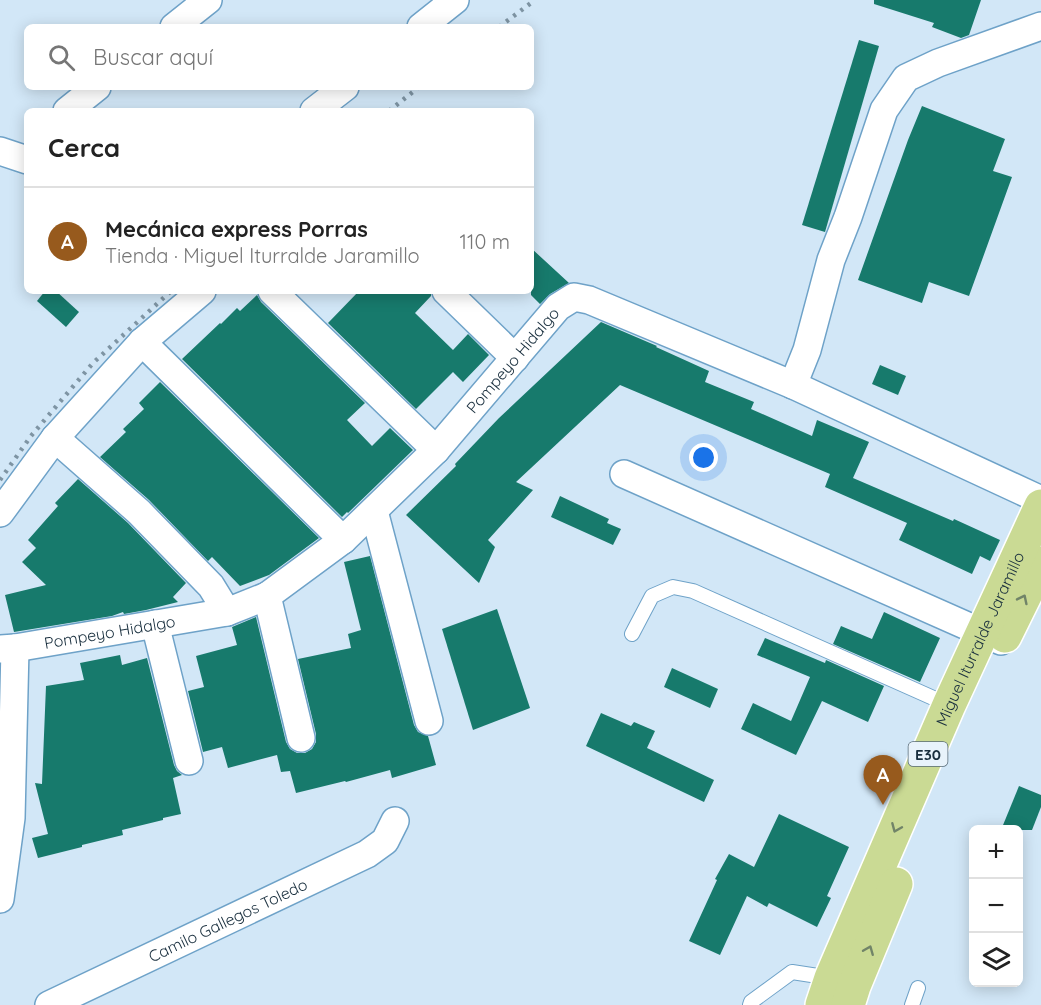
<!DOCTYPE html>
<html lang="es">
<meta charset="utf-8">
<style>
:root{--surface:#fff;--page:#f6f6f6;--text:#222;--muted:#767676;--line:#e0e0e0;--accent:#975a1d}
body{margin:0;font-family:Quicksand,sans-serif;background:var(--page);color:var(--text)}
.controls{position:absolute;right:18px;bottom:18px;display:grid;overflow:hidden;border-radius:9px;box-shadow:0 3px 15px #0003}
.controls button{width:54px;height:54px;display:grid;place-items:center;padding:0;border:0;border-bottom:2px solid var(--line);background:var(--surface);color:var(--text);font:30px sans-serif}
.you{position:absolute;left:704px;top:458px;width:21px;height:21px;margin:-15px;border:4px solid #fff;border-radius:50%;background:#1a73e8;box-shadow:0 0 0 9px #1a73e833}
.badge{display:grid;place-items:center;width:39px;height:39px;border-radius:50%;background:var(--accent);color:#fff;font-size:20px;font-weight:700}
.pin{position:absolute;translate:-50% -50px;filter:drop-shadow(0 2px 3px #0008)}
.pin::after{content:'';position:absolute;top:32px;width:21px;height:18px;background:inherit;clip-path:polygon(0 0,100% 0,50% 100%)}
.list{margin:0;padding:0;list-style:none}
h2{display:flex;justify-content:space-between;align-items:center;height:78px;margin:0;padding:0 24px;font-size:26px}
h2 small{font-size:20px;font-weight:400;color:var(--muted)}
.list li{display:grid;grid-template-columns:39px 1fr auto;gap:18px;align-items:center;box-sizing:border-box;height:108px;padding:0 24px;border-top:2px solid var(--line)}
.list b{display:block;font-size:22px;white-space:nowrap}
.list p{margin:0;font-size:20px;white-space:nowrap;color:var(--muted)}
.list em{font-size:20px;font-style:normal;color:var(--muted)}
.icon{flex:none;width:33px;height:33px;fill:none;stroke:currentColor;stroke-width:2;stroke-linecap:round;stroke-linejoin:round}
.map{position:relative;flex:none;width:1041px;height:1005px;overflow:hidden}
.search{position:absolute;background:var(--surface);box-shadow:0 3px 15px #0003;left:24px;top:24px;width:510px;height:66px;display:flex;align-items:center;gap:15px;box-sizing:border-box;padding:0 21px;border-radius:9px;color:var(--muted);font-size:22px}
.panel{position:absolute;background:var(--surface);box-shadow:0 3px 15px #0003;left:24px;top:108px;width:510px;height:186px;border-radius:9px}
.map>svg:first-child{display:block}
</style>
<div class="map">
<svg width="1041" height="1005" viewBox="0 0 1041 1005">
<rect width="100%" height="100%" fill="#d2e7f7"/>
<g fill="#177a6c">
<path d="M874 0H981L969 35 961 38 932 27 934 23 874 4Z"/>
<path d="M859 40 879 46 825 232 802 225Z"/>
<path d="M922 106 1005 139 993 171 1012 177 969 296 929 282 922 303 858 280 908 140Z"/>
<path d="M531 248 569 283 550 294 540 304 531 295Z"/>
<path d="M45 291H56L79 312 66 327 37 301Z"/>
<path d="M359 291H431V296L415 313 453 350 468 334 489 355 463 382 453 372 416 409 328 323Z"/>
<path d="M257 295 261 302 365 403 347 420 372 446 390 428 413 450 348 513 347 512 342 517 182 359 220 323 221 324 237 308 240 311Z"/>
<path d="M601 322 657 346 656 347 709 371 705 382 754 402 751 409 812 436 817 420 869 442 853 478 953 521 954 519 1000 540 990 561 980 556 972 574 899 540 907 523 825 487 830 474 620 385 516 482 533 490 488 540 495 547 479 583 406 515 456 466 455 464 499 418Z"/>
<path d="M880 365 906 376 898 395 872 384Z"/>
<path d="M160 382 319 538 269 575 240 586 212 557 208 561 149 500 100 457 126 432 123 429 144 409 139 403Z"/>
<path d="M78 479 128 523 186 583 173 597 178 602 146 610 124 614 123 612 112 616 14 632 5 595 46 585 22 562 36 548 28 540 58 506 55 503Z"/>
<path d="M560 496 609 519 607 523 621 529 613 545 551 517Z"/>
<path d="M370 556 414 725 418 732 428 736 436 765 392 778 390 770 346 782 345 781 296 793 290 771 281 772 277 755 228 768 222 747 203 752 188 691 204 687 196 656 237 645 232 627 256 617 286 742 290 749 297 753H305L312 749 316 742V734L298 659 351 648 348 634 361 630 344 562Z"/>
<path d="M497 609 530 708 473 730 442 629Z"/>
<path d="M884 612 940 638 920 682 833 644 841 626 872 639Z"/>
<path d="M765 638 825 663 826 660 884 686 868 722 822 701 796 755 741 729 753 703 791 721 810 677 757 655Z"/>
<path d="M120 655 122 665 147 658 174 765 177 771 182 775 173 778 181 814 163 818V820L122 830 123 835 82 845V847L38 858 32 838 48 834 35 783 42 784 46 686 84 680 80 663Z"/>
<path d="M672 668 718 689 710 708 664 687Z"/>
<path d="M601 713 631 726 634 722 655 731 647 748 714 780 704 802 586 746Z"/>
<path d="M1019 786 1041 795V807L1032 830H1001Z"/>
<path d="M779 814 849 847 827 896 831 898 817 927 769 903 767 907 747 896 720 955 689 941 717 880 715 879 729 854 754 867Z"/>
</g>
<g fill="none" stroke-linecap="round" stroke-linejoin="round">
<g stroke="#6ea2c8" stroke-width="16">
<g id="service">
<path d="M632 634 652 596 673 587 693 591 949 705"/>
<path d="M750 1005 751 1002 792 972 831 978"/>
<path d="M912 1005 918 988"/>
</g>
</g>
<g stroke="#6ea2c8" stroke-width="30">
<g id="minor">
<path d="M174 27 208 0"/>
<path d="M421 27 455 0"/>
<path d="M67 111 97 87"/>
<path d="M314 111 345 87"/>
<path d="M0 151 27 160"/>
<path d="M272 291 436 450"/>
<path d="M446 291 515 358"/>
<path d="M142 342 343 540"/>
<path d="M793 385 807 350 831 260 848 217 884 110 906 78 938 63 1041 26"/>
<path d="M55 438 139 512 211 586 227 612"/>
<path d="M624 474 1001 641"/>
<path d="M374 511 429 721"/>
<path d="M0 513 55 438 142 342 202 291"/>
<path d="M267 596 301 738"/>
<path d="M155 624 189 761"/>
<path id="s1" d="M0 649 15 648 227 612 267 596 343 540 436 450 558 307 574 297 589 300 793 385 1041 500"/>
<path d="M0 899 11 818 15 648"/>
<path id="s2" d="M49 1005 367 854 385 841 395 821"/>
</g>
</g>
<g stroke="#fff" stroke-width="36">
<g id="primary">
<path d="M1005 636 1041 563"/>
<path id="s3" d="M822 1005 831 978 949 705 1041 506"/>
<path d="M848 1005 854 986 896 884"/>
</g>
</g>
<use href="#service" stroke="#fff" stroke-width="14"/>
<use href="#minor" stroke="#fff" stroke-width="27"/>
<use href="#primary" stroke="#cada94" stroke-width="33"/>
<g stroke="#7e94a3" stroke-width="4.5" stroke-dasharray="3 6" stroke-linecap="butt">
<path d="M499 27 535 0"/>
<path d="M389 111 419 87"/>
<path d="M0 480 31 436 93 363 171 291"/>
</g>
</g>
<defs><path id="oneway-chevron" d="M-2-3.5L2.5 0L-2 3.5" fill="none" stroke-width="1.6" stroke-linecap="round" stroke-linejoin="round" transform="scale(1.5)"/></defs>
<g stroke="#718468">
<use href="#oneway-chevron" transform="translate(1023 599) rotate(-64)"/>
<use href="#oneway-chevron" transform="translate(896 828) rotate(113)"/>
<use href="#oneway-chevron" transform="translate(869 950) rotate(-68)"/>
</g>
<g text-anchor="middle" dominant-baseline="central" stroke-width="6" stroke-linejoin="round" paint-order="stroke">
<rect fill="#e8f3fb" stroke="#566976" stroke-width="1.5" x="908.5" y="742" width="39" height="24" rx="4.5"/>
<g font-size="15" font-weight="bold" fill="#182e3d">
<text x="928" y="754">E30</text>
</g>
<g font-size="16" fill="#182e3d" stroke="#e8f3fb">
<text stroke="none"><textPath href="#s1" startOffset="615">Pompeyo Hidalgo</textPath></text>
<text stroke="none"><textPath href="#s1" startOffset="111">Pompeyo Hidalgo</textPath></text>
<text stroke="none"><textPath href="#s3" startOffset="399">Miguel Iturralde Jaramillo</textPath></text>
<text stroke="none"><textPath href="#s2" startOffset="198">Camilo Gallegos Toledo</textPath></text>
</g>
</g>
</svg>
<div class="controls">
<button>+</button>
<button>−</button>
<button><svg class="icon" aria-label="layers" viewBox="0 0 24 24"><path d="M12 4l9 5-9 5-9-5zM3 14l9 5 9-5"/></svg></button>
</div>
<div class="you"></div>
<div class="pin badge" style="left:883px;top:805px">A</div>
<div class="search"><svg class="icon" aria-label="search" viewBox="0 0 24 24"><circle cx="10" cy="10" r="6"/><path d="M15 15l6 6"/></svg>Buscar aquí</div>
<section class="panel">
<h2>Cerca<small></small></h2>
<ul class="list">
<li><span class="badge">A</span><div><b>Mecánica express Porras</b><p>Tienda · Miguel Iturralde Jaramillo</p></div><em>110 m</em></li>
</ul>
</section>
</div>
